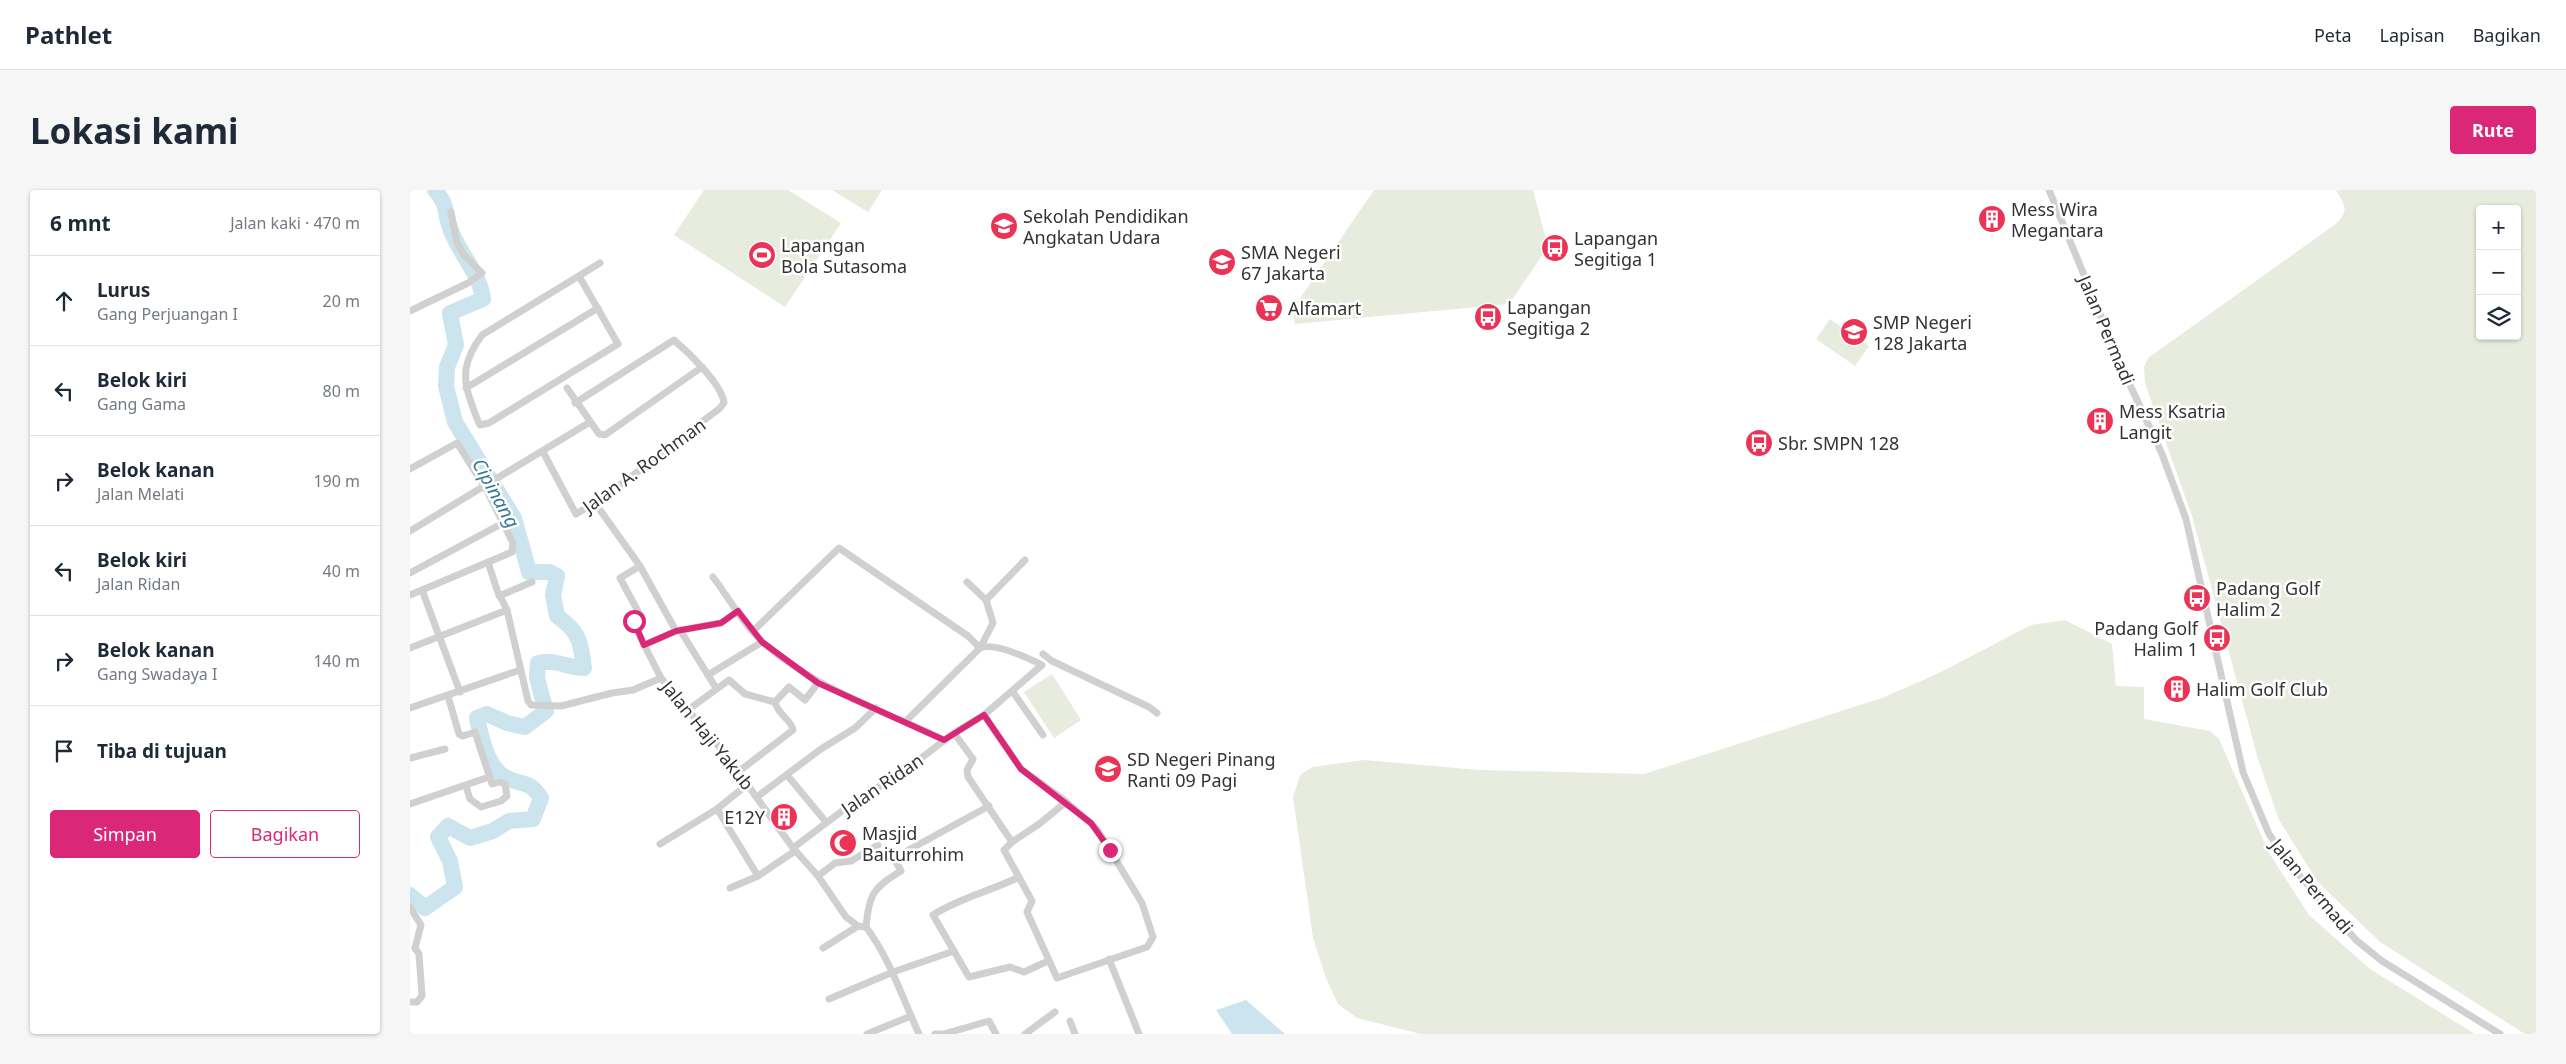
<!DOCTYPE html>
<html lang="id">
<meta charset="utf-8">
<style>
:root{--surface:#fff;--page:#f6f6f7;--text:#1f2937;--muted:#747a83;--line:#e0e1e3;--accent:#db2777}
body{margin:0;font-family:"Noto Sans",sans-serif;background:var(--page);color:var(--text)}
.controls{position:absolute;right:15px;top:15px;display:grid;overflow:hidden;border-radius:5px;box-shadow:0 1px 4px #0004}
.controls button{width:45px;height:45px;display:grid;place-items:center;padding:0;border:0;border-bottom:1px solid var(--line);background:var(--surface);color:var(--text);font:25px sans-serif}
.stop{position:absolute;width:15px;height:15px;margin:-11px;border:4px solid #db2777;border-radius:50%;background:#fff}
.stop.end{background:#db2777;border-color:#fff;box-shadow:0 1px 5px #0008}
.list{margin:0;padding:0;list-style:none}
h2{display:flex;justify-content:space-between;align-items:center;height:65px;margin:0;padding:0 20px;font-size:21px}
h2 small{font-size:16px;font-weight:400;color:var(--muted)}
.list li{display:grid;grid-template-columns:32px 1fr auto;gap:15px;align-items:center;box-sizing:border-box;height:90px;padding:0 20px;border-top:1px solid var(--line)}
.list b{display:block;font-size:19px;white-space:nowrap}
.list p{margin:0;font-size:16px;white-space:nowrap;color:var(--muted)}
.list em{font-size:16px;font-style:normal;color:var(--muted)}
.actions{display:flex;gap:10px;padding:15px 20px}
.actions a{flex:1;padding:11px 0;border:1px solid var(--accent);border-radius:5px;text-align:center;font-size:18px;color:var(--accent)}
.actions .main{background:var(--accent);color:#fff}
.icon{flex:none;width:28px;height:28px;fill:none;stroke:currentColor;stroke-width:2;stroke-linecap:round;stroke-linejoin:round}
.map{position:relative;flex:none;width:2126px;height:844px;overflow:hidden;border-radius:5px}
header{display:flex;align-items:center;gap:30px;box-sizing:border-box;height:70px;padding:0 25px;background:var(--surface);border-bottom:1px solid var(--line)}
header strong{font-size:24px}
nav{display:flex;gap:28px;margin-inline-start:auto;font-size:18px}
.intro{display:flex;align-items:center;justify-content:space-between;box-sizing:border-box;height:120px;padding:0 30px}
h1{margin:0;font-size:35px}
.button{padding:12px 22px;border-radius:5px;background:var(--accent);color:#fff;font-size:18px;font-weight:700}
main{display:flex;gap:30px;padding:0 30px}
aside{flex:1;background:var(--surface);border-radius:5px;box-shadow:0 1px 4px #0004}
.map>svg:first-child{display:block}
</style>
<header>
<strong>Pathlet</strong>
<nav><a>Peta</a><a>Lapisan</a><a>Bagikan</a></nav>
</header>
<div class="intro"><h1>Lokasi kami</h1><a class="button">Rute</a></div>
<main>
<aside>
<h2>6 mnt<small>Jalan kaki · 470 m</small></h2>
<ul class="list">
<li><svg class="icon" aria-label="ahead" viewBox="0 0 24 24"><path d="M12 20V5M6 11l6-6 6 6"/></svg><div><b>Lurus</b><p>Gang Perjuangan I</p></div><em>20 m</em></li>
<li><svg class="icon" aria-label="left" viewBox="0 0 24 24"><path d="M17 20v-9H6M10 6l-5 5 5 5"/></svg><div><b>Belok kiri</b><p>Gang Gama</p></div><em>80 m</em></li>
<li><svg class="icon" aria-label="right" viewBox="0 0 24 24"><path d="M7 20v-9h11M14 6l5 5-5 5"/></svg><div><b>Belok kanan</b><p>Jalan Melati</p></div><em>190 m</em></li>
<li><svg class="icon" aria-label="left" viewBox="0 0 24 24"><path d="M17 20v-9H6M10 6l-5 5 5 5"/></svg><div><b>Belok kiri</b><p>Jalan Ridan</p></div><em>40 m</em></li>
<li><svg class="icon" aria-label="right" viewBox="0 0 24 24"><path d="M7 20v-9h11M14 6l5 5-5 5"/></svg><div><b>Belok kanan</b><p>Gang Swadaya I</p></div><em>140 m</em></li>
<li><svg class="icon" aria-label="arrive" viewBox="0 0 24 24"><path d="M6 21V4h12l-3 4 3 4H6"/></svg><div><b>Tiba di tujuan</b></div></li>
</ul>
<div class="actions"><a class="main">Simpan</a><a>Bagikan</a></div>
</aside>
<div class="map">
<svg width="2126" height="844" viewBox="0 0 2126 844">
<rect width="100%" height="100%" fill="#fff"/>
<g fill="#e7ecde" fill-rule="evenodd">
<path d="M294 0H378L431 33 375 117 264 45Z"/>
<path d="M422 0H472L458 22Z"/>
<path d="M964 0H1123L1138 57 1099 114 885 134 882 120Z"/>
<path d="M1926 0H2126V844H2115L1970 752 1908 692 1869 630 1848 569 1782 326 1735 193 1734 177 1738 168 1927 33C1940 19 1934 15 1926 0ZM2070 19H2107V146H2070Z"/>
<path d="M1420 129 1459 156 1445 176 1406 149Z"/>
<path d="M1655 430 1702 454 1706 496 1734 497V529L1800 541 1809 549 1859 663 1899 725 1960 779 2065 844H1011L947 828 928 814 916 788 903 748 883 607 890 585 902 577 954 570 1069 580 1234 584 1472 508 1529 483 1621 435Z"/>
<path d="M642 484 671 530 644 548 614 502Z"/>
</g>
<path fill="#cbe4ed" d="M836 810 875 844H822L806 820Z"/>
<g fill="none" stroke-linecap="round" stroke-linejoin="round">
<path stroke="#cbe4ed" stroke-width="16" d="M0 705 15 718 45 697 40 671 28 647 38 636 60 648 83 641 99 631 123 629 131 608C118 588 112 597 95 587 77 577 71 546 67 528L77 524 97 533 115 537 136 521 127 488 128 473C146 469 155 477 174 478 171 452 169 441 147 426L143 405 147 386 139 382H119L104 328 45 232 36 196 37 177 46 155 40 123 73 109C70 82 47 62 39 35 34 18 38 16 25 0"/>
<g stroke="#d0d0d0" stroke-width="7">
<path d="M1639 0 1714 182 1752 264 1776 329 1833 582 1859 644 1883 678 1946 750 1972 771 2090 844"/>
<path d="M169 86 208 154 79 233 70 235C66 228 64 220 61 212 51 186 55 168 72 145L190 73"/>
<path d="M0 121 58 93 72 83 54 65 47 53 41 22"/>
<path d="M56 198 188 118"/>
<path d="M157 198 189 244 195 245 292 177"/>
<path d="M133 262 166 324C217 294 261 254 309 219L314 213C312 194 278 162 264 150L165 213"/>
<path d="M0 279 47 253 77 301 93 333 0 383"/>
<path d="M185 313 230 376 266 441"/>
<path d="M0 341 180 232"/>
<path d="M78 372 87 400 97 420"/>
<path d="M230 376 210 388 230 425 223 433 251 488 316 565 383 658 408 686 436 727 448 736 456 737C480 769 492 807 509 844"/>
<path d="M303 387C319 408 334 436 354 453 405 499 473 520 534 550"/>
<path d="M12 400 50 502"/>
<path d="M0 405 102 362 103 353 93 333"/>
<path d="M89 406 122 392"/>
<path d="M576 410 615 370"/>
<path d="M270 440 306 498"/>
<path d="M343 441 429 358 558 446 570 458"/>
<path d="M234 455 266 441 311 433 328 421"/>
<path d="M0 458 97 420 118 511 121 515 151 516 202 503 223 500 251 488"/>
<path d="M633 464 642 471 739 517 747 523"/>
<path d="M298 485 352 452"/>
<path d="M603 502 633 545"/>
<path d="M38 506 49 544 53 546 65 542 82 594 89 592 95 594 97 606 91 611 71 617 60 609 56 596"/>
<path d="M365 512 379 497 395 510 408 493"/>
<path d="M0 518 110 480"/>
<path d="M278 520 319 490 335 504 365 512"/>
<path d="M496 531 570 458 583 433 576 410 557 392"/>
<path d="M544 543 563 569 557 580 558 587 602 652 594 660 622 711 617 722 647 788 737 757 743 747 732 713 687 639 653 609 611 579 574 525"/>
<path d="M0 568 35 559"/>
<path d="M328 582 383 540C382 530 367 524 365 512"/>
<path d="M377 585 416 632"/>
<path d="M348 606 411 559 445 538 466 518"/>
<path d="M0 614 79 587"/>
<path d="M307 619 348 686"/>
<path d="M602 652 629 634 656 612"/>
<path d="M250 654 307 619 338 594"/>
<path d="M383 658 444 612 493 582 544 543 574 525 632 475C618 468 585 452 570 458"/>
<path d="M408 686 425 673 441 671 468 655"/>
<path d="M609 687C581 701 549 708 523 725L559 787 600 777 614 782 638 771"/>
<path d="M320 698 348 686 385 661"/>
<path d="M0 717 11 735 5 758"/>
<path d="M456 737C459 704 463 698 491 681L484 668 579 616"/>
<path d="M413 758 448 736"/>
<path d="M699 769 729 844"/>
<path d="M419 809 483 782 544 761"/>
<path d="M0 812H7L12 806 9 764 5 758"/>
<path d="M660 831 665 844"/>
<path d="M537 843 579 831 586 844"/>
<path d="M457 844 501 826"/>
<path d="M525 844H537"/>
<path d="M615 844 645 822"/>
</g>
</g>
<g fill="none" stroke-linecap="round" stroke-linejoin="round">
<path stroke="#db2777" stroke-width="6" d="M224 431 234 455 266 441 311 433 328 421 352 452 408 493 534 550 574 525 611 579 681 633 700 660"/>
</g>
<defs>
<g id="building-disc" transform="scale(1.4375)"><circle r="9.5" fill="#eb3356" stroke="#fff"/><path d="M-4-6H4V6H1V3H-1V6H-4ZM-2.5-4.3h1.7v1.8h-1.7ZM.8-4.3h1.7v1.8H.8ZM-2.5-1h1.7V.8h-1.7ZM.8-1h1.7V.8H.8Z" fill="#fff"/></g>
<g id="university-disc" transform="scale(1.4375)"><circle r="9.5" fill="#eb3356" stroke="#fff"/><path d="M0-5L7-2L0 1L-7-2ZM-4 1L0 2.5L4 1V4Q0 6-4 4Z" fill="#fff"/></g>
<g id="bus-disc" transform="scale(1.4375)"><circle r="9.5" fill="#eb3356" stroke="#fff"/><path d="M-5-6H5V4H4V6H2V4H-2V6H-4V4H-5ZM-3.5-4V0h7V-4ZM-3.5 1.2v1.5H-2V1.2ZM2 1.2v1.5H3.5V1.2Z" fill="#fff"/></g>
<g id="stadium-disc" transform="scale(1.4375)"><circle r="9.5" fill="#eb3356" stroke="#fff"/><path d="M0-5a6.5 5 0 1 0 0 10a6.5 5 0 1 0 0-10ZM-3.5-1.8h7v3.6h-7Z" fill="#fff"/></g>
<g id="school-disc" transform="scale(1.4375)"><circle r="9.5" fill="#eb3356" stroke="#fff"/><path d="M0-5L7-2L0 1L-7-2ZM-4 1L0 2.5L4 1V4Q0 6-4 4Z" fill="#fff"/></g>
<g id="supermarket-disc" transform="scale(1.4375)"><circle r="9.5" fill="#eb3356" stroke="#fff"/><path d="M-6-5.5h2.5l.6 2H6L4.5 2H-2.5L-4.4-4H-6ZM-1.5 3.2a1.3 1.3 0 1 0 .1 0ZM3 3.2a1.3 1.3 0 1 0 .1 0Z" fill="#fff"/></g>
<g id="mosque-disc" transform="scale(1.4375)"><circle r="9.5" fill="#eb3356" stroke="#fff"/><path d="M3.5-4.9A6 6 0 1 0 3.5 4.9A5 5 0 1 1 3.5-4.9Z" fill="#fff"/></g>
</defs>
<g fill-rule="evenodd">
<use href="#building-disc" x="1582" y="29"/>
<use href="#university-disc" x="594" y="36"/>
<use href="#bus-disc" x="1145" y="58"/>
<use href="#stadium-disc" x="352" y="65"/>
<use href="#school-disc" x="812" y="72"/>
<use href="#supermarket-disc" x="859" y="118"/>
<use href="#bus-disc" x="1078" y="127"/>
<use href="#school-disc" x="1444" y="142"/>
<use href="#building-disc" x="1690" y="231"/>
<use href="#bus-disc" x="1349" y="253"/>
<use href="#bus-disc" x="1787" y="408"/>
<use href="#bus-disc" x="1807" y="448"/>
<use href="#building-disc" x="1767" y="499"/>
<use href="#school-disc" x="698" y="579"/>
<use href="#building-disc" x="374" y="627"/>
<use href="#mosque-disc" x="433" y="653"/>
</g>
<g text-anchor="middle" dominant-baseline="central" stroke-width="5" stroke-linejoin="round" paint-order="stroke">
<g font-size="18" fill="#333" stroke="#fff" text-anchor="start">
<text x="1601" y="19">Mess Wira<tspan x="1601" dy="21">Megantara</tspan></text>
<text x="613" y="26">Sekolah Pendidikan<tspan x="613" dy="21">Angkatan Udara</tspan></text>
<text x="1164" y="48">Lapangan<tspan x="1164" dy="21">Segitiga 1</tspan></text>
<text x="371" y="55">Lapangan<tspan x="371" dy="21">Bola Sutasoma</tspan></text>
<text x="831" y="62">SMA Negeri<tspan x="831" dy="21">67 Jakarta</tspan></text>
<text x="1097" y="117">Lapangan<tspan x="1097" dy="21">Segitiga 2</tspan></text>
<text x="878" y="118">Alfamart</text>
<text x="1463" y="132">SMP Negeri<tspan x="1463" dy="21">128 Jakarta</tspan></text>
<text x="1709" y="221">Mess Ksatria<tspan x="1709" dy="21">Langit</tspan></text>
<text x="1368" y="253">Sbr. SMPN 128</text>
<text x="1806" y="398">Padang Golf<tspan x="1806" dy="21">Halim 2</tspan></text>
<text x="1788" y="438" text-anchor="end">Padang Golf<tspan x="1788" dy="21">Halim 1</tspan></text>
<text x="1786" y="499">Halim Golf Club</text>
<text x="717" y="569">SD Negeri Pinang<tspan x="717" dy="21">Ranti 09 Pagi</tspan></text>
<text x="355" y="627" text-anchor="end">E12Y</text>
<text x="452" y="643">Masjid<tspan x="452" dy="21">Baiturrohim</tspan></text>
</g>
<g font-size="18" fill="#333" stroke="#fff">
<text transform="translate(1697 140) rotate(67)">Jalan Permadi</text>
<text transform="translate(234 275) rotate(-36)">Jalan A. Rochman</text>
<text transform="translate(298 545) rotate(51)">Jalan Haji Yakub</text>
<text transform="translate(472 594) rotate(-34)">Jalan Ridan</text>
<text transform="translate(1902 696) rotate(50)">Jalan Permadi</text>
</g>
<g font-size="19" font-style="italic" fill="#3a7a92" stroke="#fff">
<text transform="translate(86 303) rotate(61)">Cipinang</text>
</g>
</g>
</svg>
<div class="controls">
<button>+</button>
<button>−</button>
<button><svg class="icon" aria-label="layers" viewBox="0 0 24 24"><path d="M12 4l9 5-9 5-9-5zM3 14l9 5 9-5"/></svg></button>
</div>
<div class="stop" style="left:224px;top:431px"></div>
<div class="stop end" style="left:700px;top:660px"></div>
</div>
</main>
